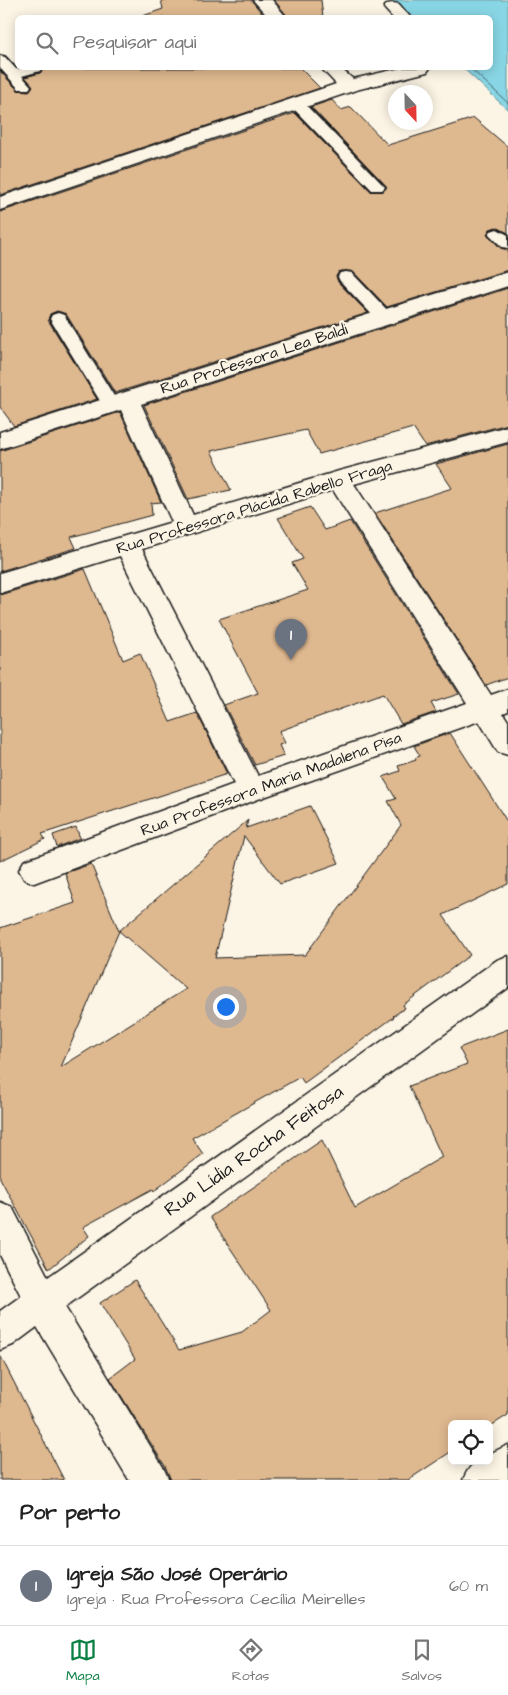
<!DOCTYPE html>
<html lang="pt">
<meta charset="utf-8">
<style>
:root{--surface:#fff;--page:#f2f2f2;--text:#222;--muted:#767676;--line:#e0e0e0;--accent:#0b8043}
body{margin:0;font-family:"Architects Daughter",sans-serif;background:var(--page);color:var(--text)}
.controls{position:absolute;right:15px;bottom:15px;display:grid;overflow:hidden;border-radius:8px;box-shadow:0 2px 12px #0003}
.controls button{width:45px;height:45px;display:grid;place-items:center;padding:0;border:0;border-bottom:1px solid var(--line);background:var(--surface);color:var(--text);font:25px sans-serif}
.compass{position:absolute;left:388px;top:85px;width:45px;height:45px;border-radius:50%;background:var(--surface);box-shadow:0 2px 12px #0003;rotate:158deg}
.you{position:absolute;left:225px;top:1006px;width:18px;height:18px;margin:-12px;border:4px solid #fff;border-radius:50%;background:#1a73e8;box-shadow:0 0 0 8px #1a73e833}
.badge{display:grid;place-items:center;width:32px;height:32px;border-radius:50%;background:var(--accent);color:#fff;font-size:16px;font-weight:700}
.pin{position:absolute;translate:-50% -41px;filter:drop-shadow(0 1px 2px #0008)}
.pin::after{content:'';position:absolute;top:26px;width:18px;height:15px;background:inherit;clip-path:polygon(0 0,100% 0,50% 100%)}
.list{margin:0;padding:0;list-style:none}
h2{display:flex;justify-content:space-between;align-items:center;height:65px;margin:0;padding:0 20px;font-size:21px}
h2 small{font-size:16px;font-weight:400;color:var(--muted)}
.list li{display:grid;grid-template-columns:32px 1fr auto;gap:15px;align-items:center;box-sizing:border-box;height:80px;padding:0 20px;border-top:1px solid var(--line)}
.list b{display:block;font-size:19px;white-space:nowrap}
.list p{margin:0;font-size:16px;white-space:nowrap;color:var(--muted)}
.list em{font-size:16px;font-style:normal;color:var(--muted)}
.icon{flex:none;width:28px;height:28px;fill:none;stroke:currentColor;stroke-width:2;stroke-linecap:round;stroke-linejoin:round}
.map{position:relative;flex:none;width:508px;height:1480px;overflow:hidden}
.search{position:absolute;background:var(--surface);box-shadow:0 2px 12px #0003;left:15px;right:15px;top:15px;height:55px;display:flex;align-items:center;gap:12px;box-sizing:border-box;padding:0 18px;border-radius:8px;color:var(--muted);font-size:19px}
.sheet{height:145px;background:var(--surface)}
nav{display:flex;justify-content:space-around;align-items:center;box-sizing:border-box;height:70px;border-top:1px solid var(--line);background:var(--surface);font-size:14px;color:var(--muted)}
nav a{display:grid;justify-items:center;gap:2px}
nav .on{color:var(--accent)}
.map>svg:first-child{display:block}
</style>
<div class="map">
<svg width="508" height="1480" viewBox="0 0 508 1480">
<rect width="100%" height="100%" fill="#fcf5e5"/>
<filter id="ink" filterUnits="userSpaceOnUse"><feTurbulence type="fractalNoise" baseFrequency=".02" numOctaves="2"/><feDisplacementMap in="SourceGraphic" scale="10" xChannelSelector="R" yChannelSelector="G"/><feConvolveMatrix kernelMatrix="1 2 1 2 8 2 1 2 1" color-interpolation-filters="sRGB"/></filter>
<g filter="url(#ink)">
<path fill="#88d6e5" stroke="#5d8c95" d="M391 0H508V110L463 68H490V18L409 17Z"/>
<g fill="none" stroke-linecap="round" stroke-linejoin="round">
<path stroke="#47666c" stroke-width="1" d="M470 68 508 103"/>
</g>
<g fill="#deb88f" stroke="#1c1c1c" fill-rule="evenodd">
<path d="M161 0H251L266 18H137L163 9Z"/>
<path d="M274 0H321L323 18H289Z"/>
<path d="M44 68H300L320 88 0 195V71L18 90 29 91 33 86 25 77 40 73Z"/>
<path d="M332 100 341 110 351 107 388 145 474 118 508 147V233L496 227 490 229 487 234 501 248 508 250V270L387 307 353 272 340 271 336 276 338 282 368 313 115 393 66 314 57 311 50 314 48 320 97 399 14 426 0 407V212L295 113 371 191H383L386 186 311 107Z"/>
<path d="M508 288V424L425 446 413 428 319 454 306 430 211 451 231 490 188 499 144 405Z"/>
<path d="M120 412 161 502 151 503 152 515 71 537 76 548 0 571V451Z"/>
<path d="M508 444V677L486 685 375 513 452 488 436 464Z"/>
<path d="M310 507 325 530 350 521 459 694 431 703 436 712 401 724 383 694 279 731 285 743 279 745 284 756 255 765 224 705 258 693 219 619 308 590 292 563 303 559 278 518Z"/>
<path d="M85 569 123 660 140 653 170 722 197 713 227 774 42 834 45 839 0 861V595Z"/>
<path d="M450 733 508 823V884L443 915 470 955 403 1005 405 1008 393 1016 394 1017 304 1083 300 1077 192 1138 203 1154 154 1191 153 1189 83 1227 89 1236 49 1269 0 1178V928L75 903 65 873 91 864 119 931 248 820 246 828 310 806 339 863 280 884 244 836 215 958 305 955 401 825 388 801 396 799 383 777 400 771 398 766 416 760 415 758 420 756 414 746ZM119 931 186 989 61 1067Z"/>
<path d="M76 827 80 838 57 847 53 835Z"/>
<path d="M508 1029V1415L489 1427V1424H452V1451L408 1480H171L165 1466 110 1378 135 1359 100 1303 135 1280 179 1350 242 1332 271 1310 210 1217 322 1140 355 1208 442 1157 409 1086 467 1064 459 1048Z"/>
<path d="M0 1355 64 1480H0Z"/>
</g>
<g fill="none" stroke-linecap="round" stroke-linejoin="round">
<g stroke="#1c1c1c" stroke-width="4">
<g id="service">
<path d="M0 56 5 57 16 69 42 68 40 71 22 76 31 86 29 89H19L0 68Z"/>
<path d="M297 100 302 101 382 184 385 187 382 190H372L292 107 290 104 292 101Z"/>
<path d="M497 229 508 235V248L502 247 489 234 491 231Z"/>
<path d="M346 272 352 273 390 313 392 317 390 321 384 323 378 321 340 281 338 277 340 273Z"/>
<path d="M58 313 64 315 117 401 120 405 117 409 111 411 105 409 50 319 52 315Z"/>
</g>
</g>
<g stroke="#1c1c1c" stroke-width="3">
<g id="minor">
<path d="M253 0H272L287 18H269Z"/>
<path d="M393 3 399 4 411 18H393L384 8 387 4Z"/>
<path d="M321 68H340L353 79 401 68H430L427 72 356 90 0 210V197L336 84Z"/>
<path d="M508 272V286L141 404 193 515 339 471 508 426V442L354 484 491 695 508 689V711L503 713 508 721V755L498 752 479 721 261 798 34 883 24 879 19 870 24 861 234 784 120 556 0 593V573L172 522 121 410 0 449V432L376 312ZM333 490 467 703 258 776 142 549Z"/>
<path d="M508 956V988L65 1307 163 1467 169 1480H129L37 1327 13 1345 0 1350V1311L21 1296 0 1255V1202L12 1207 48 1277 497 960Z"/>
<path d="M508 1445V1480H463C469 1466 473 1461 489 1461V1454Z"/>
</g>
</g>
<use href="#service" fill="#fcf5e5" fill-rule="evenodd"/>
<use href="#minor" fill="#fcf5e5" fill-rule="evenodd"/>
</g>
</g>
<g text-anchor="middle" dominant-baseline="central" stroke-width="4.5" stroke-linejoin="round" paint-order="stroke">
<g font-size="16" fill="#1c1c1c" stroke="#fcf5e5">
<text transform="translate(254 359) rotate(-18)">Rua Professora Lea Baldi</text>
<text transform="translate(254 507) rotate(-17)">Rua Professora Plácida Rabello Fraga</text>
<text transform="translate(271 784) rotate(-20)">Rua Professora Maria Madalena Pisa</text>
</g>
<g font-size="19" fill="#1c1c1c" stroke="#fcf5e5">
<text transform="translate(254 1151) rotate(-35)">Rua Lídia Rocha Feitosa</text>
</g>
</g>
</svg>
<div class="controls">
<button><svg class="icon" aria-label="locate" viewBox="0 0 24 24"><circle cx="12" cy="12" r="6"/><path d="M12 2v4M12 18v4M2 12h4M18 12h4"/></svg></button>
</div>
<svg class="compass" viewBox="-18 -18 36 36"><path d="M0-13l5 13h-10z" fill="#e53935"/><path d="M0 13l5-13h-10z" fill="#767676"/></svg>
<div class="you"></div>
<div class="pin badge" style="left:291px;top:660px;background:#6b7280">1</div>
<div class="search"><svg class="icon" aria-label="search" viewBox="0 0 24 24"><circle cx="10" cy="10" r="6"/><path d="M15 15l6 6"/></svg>Pesquisar aqui</div>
</div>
<section class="sheet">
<h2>Por perto<small></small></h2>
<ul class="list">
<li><span class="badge" style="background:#6b7280">1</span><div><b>Igreja São José Operário</b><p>Igreja · Rua Professora Cecília Meirelles</p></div><em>60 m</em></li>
</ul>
</section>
<nav>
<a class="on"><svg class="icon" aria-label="map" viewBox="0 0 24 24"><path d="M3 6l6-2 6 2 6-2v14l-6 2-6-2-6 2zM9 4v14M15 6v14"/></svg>Mapa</a>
<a><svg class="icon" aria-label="directions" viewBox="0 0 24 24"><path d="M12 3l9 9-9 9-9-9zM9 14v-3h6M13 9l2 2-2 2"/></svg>Rotas</a>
<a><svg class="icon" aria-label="saved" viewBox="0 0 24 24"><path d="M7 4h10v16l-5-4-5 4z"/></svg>Salvos</a>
</nav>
